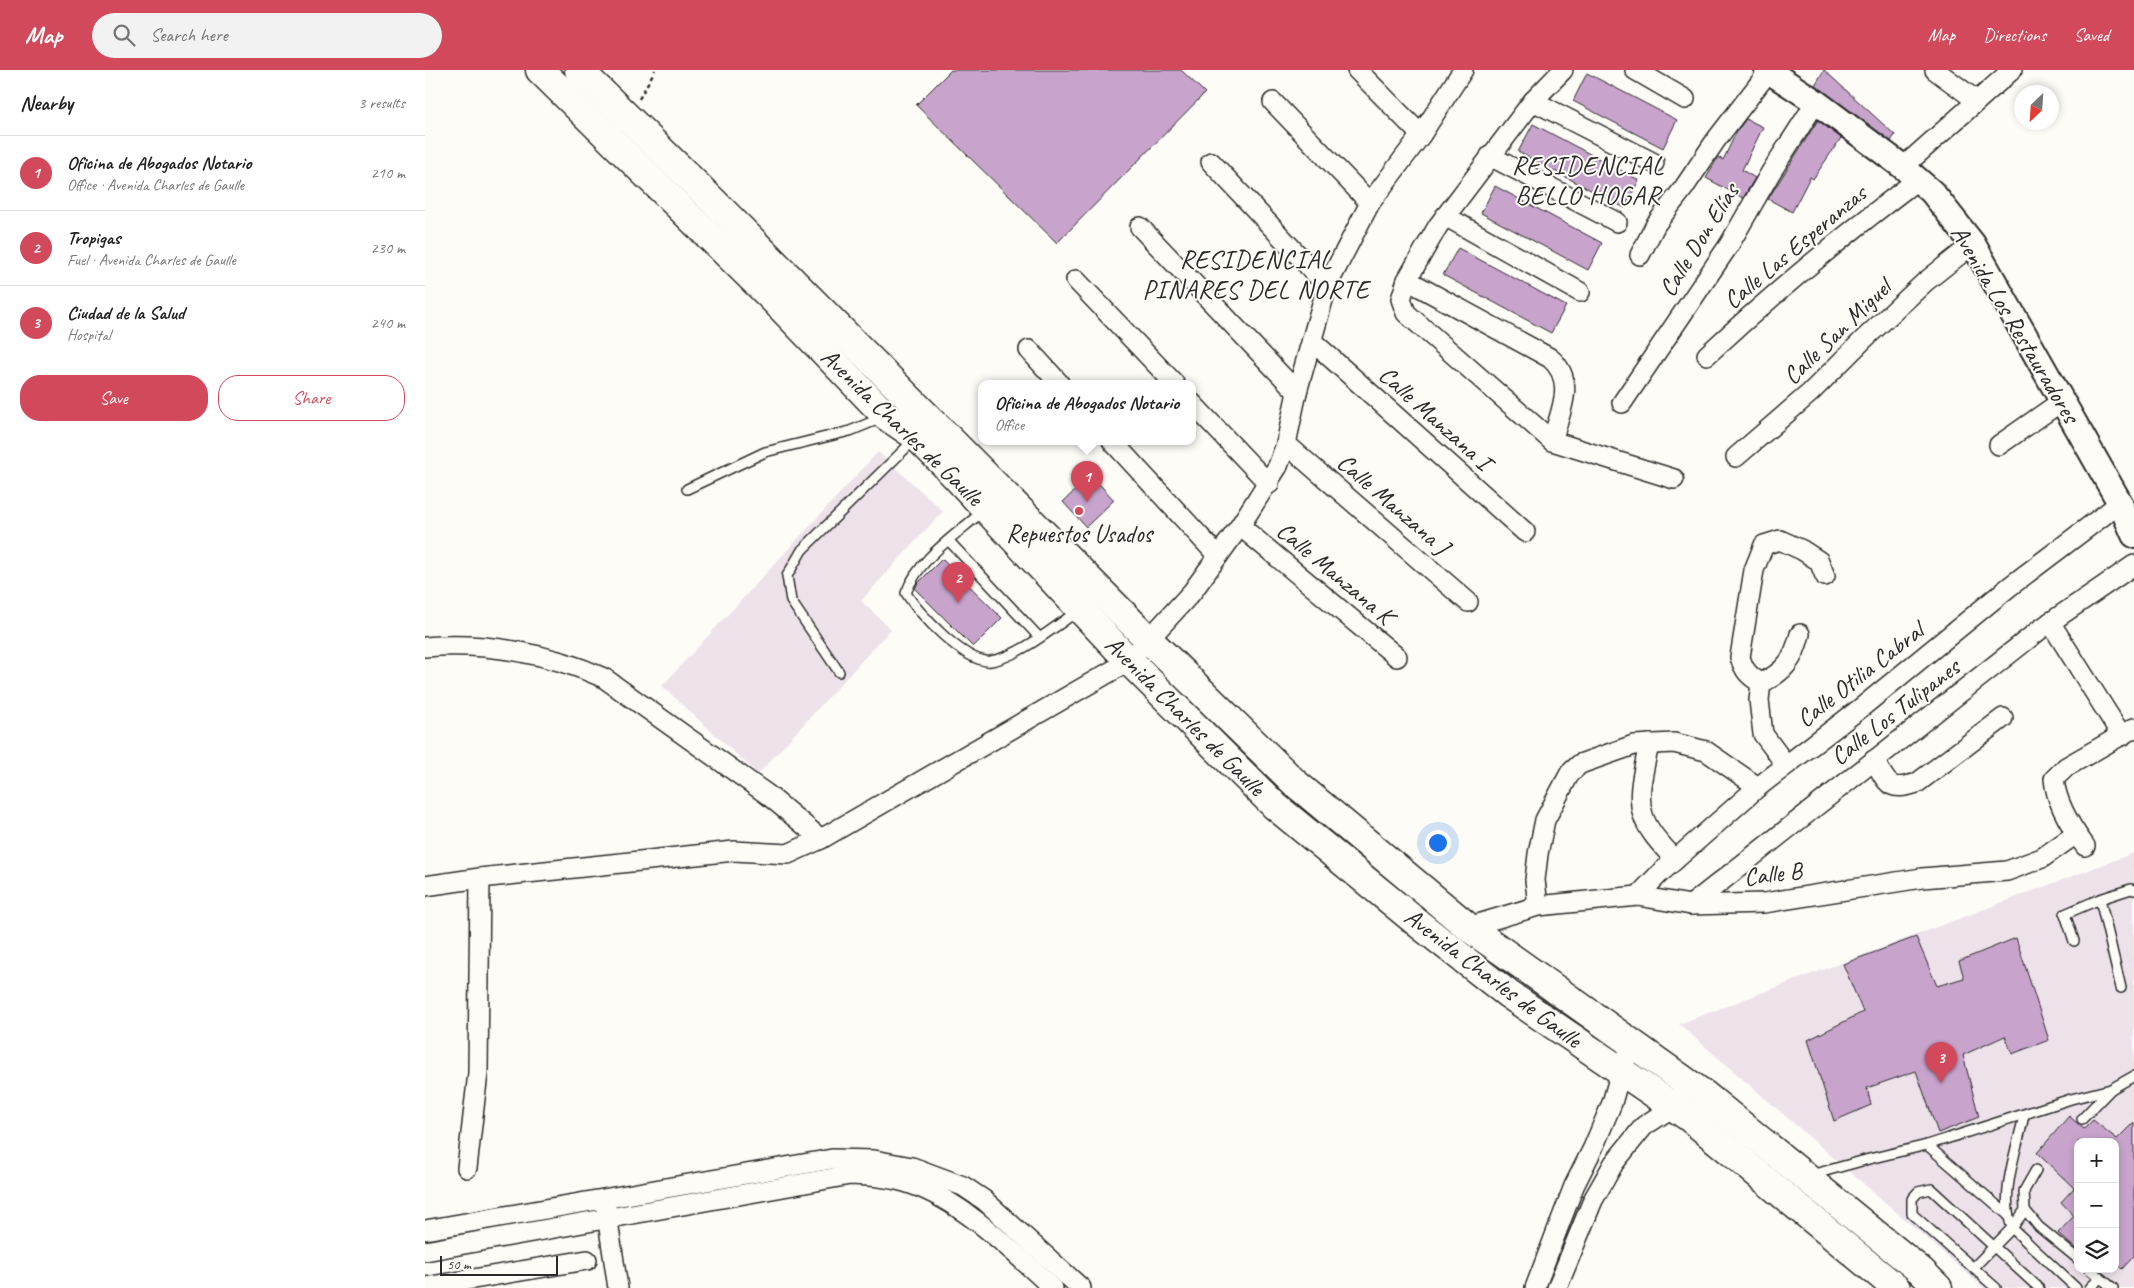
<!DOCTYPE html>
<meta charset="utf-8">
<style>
:root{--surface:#fff;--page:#f2f2f2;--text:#222;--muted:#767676;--line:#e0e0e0;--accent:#d1495b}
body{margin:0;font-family:Caveat,sans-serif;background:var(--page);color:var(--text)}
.controls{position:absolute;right:15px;bottom:15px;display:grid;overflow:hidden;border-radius:10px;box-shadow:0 2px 8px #0003}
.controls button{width:45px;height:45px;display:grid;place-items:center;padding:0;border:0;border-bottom:1px solid var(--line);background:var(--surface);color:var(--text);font:25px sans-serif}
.compass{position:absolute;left:1589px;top:15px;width:45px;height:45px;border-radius:50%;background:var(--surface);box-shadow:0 2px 8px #0003;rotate:205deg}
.scale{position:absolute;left:15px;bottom:12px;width:118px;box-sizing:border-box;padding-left:5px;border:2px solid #2b2b2b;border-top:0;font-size:14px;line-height:18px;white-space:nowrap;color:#2b2b2b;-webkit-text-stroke:4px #fdfcf7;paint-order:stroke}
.you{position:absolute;left:1012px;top:772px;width:18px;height:18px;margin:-12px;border:4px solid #fff;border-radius:50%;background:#1a73e8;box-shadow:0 0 0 8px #1a73e833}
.badge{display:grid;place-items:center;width:32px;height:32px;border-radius:50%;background:var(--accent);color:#fff;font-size:16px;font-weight:700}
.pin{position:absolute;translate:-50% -41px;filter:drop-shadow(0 1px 2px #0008)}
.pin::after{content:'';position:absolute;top:26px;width:18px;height:15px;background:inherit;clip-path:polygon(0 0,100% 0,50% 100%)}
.popup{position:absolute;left:553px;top:310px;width:218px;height:65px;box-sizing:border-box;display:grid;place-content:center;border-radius:10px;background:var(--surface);filter:drop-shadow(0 1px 4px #0005);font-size:16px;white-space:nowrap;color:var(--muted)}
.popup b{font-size:19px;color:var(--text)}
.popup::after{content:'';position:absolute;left:50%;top:100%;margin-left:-10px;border:10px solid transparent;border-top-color:var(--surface)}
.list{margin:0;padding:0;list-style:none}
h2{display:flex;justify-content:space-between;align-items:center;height:65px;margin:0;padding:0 20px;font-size:21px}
h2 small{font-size:16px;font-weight:400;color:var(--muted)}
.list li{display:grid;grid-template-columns:32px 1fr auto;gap:15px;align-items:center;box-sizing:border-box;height:75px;padding:0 20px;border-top:1px solid var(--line)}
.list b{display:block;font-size:19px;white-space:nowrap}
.list p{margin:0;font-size:16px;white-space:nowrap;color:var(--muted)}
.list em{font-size:16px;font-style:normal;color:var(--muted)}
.actions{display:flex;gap:10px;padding:15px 20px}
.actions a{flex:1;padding:11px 0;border:1px solid var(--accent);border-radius:20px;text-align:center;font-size:18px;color:var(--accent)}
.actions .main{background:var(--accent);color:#fff}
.icon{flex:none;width:28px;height:28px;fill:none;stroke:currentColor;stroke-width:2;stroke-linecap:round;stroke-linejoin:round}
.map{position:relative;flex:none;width:1709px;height:1218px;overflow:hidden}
header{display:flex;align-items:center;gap:30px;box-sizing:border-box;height:70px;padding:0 25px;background:var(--accent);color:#fff}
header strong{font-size:24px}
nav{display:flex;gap:28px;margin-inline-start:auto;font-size:18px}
.search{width:350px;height:45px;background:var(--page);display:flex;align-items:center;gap:12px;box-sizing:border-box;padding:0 18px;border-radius:28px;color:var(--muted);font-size:19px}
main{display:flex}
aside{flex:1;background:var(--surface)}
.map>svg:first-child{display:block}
</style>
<header>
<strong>Map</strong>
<div class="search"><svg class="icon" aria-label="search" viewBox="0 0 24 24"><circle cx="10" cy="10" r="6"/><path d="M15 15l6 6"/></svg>Search here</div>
<nav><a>Map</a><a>Directions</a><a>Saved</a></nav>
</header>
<main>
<aside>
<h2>Nearby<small>3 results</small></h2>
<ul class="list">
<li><span class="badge">1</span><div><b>Oficina de Abogados Notario</b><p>Office · Avenida Charles de Gaulle</p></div><em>210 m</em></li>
<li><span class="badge">2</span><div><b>Tropigas</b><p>Fuel · Avenida Charles de Gaulle</p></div><em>230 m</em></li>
<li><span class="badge">3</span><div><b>Ciudad de la Salud</b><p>Hospital</p></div><em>240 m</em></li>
</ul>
<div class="actions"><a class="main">Save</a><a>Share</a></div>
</aside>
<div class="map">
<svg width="1709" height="1218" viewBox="0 0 1709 1218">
<rect width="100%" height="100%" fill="#fdfcf7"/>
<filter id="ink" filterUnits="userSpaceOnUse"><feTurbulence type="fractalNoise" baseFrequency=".02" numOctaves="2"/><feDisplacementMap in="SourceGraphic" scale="10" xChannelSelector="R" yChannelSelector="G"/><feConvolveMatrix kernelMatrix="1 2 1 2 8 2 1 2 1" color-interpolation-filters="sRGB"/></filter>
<g filter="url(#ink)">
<g fill="#ede2ea" fill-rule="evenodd">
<path d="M453 382 518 441 436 531 466 559 333 704 237 616Z"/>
<path d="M1709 783V1218H1559L1254 954ZM1653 1072H1690V1199H1653Z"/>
</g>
<g fill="#c8a4cc" stroke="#2b2b2b">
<path d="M526 0H756L780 23 632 173 491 35Z"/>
<path d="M1399 0 1470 65 1466 71 1390 15Z"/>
<path d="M1162 3 1252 50 1238 78 1148 31Z"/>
<path d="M1321 49 1338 57 1317 100 1330 108 1318 128 1281 108 1293 87 1298 90 1312 61Z"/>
<path d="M1393 50 1416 68 1388 109 1385 107 1367 142 1343 129Z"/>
<path d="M1108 54 1214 110 1200 138 1093 82Z"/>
<path d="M1070 116 1177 173 1163 200 1056 143Z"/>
<path d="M1033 178 1141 236 1126 263 1018 205Z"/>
<path d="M666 405 689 430 661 457 638 432Z"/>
<path d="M517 489 577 548 548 577 490 519 492 514Z"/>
<path d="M1491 867 1512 916 1539 908 1534 891 1591 868 1624 970 1587 984 1580 966 1538 985 1554 1047 1513 1063 1491 1001 1442 1018 1446 1035 1409 1051 1383 970 1438 942 1418 894Z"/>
<path d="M1644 1046 1659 1059 1668 1050 1692 1069 1709 1052V1186L1697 1199 1690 1193V1072H1653V1181L1633 1163 1649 1146 1636 1132 1649 1118 1612 1083Z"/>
</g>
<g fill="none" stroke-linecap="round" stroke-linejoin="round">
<g stroke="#2b2b2b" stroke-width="12">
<g id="service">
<path d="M262 419 340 382 425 361 459 347"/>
<path d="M558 441C531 465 494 488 481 523 493 543 541 594 566 591 595 586 629 557 653 541"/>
<path d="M524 471 614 567"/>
<path d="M414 602 366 531 362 506 377 480 490 369"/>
<path d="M1649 871 1640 844 1675 829"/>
<path d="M1696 918 1675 829 1706 819 1709 820"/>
<path d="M1686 1019 1709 1006"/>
<path d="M1599 1045C1592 1081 1574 1123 1587 1158L1600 1140 1599 1121 1611 1100"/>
<path d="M1502 1075 1583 1145"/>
<path d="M1386 1105 1444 1089 1502 1075 1646 1029 1686 1019 1657 1049"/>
<path d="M1600 1140 1614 1157 1653 1189"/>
<path d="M1549 1197 1587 1158 1651 1218"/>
<path d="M1664 1199 1688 1218"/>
<path d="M1571 1218 1487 1144V1129L1493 1122 1506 1119 1614 1218"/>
<path d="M1665 1218 1675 1208"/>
</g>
</g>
<g stroke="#2b2b2b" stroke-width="22">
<g id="minor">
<path d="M932 0 996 65"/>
<path d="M1138 0 1108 31 1013 156 982 210 976 229 981 243 1127 371 1249 409"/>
<path d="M1210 0 1260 29"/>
<path d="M1510 0 1552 31"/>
<path d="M1108 31 1229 93"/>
<path d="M848 32 945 133"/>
<path d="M1065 86 1192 152"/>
<path d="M786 92 902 216"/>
<path d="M1478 97 1587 0"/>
<path d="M1020 146 1155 222"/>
<path d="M715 157 872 322"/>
<path d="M1215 185 1231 154 1258 119 1291 70 1344 1"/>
<path d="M651 210 749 313"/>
<path d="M982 210 1125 288C1152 311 1135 342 1127 371"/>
<path d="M887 271 1100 462"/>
<path d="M604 280 634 313"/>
<path d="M1282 285C1350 222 1418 166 1492 110"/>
<path d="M767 333 844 414"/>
<path d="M1197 333 1304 175 1346 102 1391 32"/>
<path d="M687 371 793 486"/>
<path d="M861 374 1043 532"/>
<path d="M1574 375 1637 331"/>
<path d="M1311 387 1385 323 1439 269 1500 212 1548 174"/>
<path d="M815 456 972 587"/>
<path d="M1625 552 1697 666"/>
<path d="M0 577C59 572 125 583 179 608L343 725 396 769"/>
<path d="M1336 613C1360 602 1369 589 1375 564"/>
<path d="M1224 674C1220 696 1211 723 1218 745 1223 762 1239 777 1250 790"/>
<path d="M1449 690C1463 714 1463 722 1492 713L1578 648"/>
<path d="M1361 695 1338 664 1334 630 1336 613C1324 606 1319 601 1315 587L1329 500 1339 475 1355 470 1377 480 1394 491 1400 506"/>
<path d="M1660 776C1646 757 1631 733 1629 709L1641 697 1709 658"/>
<path d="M0 816 55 808 309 781 363 784 396 769 704 591 767 522 815 456 853 396 861 374 872 322 902 216 945 133 996 65 1038 0"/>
<path d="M1213 826 1234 804 1333 717 1437 637 1584 517 1695 433"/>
<path d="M1266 835 1617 558 1709 495"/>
<path d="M1113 836 1110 810 1113 784 1120 750 1145 703 1155 694 1209 675 1249 673 1281 681 1333 717"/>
<path d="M1043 857 1113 836 1213 826 1266 835 1339 833 1497 808 1582 801 1617 788 1651 764"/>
<path d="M42 1098 53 1003 55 808"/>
<path d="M181 1138 193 1218"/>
<path d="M0 1160 407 1089 449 1090 487 1097 538 1116 559 1130 656 1218"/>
<path d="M0 1181 425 1105C445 1106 466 1107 486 1114 539 1132 587 1181 628 1218"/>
<path d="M0 1217 162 1190"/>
<path d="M1110 1218 1149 1116 1168 1078 1187 1033 1196 1001 1207 974"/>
<path d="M1132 1218 1168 1130 1189 1093 1219 1056 1248 1037 1255 1028"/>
</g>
</g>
<g stroke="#2b2b2b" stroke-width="28">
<path id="tertiary" d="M1342 0 1391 32 1478 97 1507 122 1548 174 1695 433 1709 465"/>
</g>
<g stroke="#2b2b2b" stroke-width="31">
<g id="primary">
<path d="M115 0 349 230 461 346 492 367 518 393 704 591 850 736 995 855 1083 924 1265 1048 1471 1218"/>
<path d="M154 0 288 131 724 570 870 713 1043 857 1281 1026 1496 1201 1513 1218"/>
</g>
</g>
<path stroke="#2b2b2b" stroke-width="2.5" stroke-dasharray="4 4" stroke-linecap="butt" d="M214 29 230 0"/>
<use href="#service" stroke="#fdfcf7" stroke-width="9"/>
<use href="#minor" stroke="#fdfcf7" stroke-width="19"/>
<use href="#tertiary" stroke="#fdfcf7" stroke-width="24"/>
<use href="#primary" stroke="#fdfcf7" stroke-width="28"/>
</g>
</g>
<circle fill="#d1495b" stroke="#fdfcf7" stroke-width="2" cx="654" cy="441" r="5"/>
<g text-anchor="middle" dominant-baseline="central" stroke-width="4" stroke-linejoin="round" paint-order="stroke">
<g font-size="25" fill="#2b2b2b" stroke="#fdfcf7">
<text transform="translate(1274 170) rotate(-58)">Calle Don Elías</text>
<text transform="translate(1370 177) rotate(-40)">Calle Las Esperanzas</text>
<text transform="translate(1590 254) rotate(59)">Avenida Los Restauradores</text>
<text transform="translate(1412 262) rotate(-44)">Calle San Miguel</text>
<text transform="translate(1010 348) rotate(42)">Calle Manzana I</text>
<text transform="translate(477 357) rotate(44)">Avenida Charles de Gaulle</text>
<text transform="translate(968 434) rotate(41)">Calle Manzana J</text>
<text transform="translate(910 503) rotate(40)">Calle Manzana K</text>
<text transform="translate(1435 605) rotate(-38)">Calle Otilia Cabral</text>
<text transform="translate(1470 642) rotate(-38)">Calle Los Tulipanes</text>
<text transform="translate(760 646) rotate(45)">Avenida Charles de Gaulle</text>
<text transform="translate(1348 804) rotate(-7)">Calle B</text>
<text transform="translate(1068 908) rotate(37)">Avenida Charles de Gaulle</text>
</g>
<g font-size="25" fill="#2b2b2b" stroke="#fdfcf7">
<text x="654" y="464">Repuestos Usados</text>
</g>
<g font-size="26" letter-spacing="1" fill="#2b2b2b" stroke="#fdfcf7">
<text x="1163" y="95">RESIDENCIAL<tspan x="1163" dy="30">BELLO HOGAR</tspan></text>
<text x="831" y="189">RESIDENCIAL<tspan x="831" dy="30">PINARES DEL NORTE</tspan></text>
</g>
</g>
</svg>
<div class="controls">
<button>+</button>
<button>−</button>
<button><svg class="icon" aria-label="layers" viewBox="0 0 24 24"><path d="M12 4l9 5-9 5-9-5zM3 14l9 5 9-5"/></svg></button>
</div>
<svg class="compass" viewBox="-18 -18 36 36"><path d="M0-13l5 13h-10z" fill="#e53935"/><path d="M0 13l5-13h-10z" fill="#767676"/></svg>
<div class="scale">50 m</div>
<div class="you"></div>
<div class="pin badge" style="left:662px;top:432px">1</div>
<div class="popup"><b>Oficina de Abogados Notario</b>Office</div>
<div class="pin badge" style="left:533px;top:533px">2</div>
<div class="pin badge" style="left:1516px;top:1013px">3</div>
</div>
</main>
